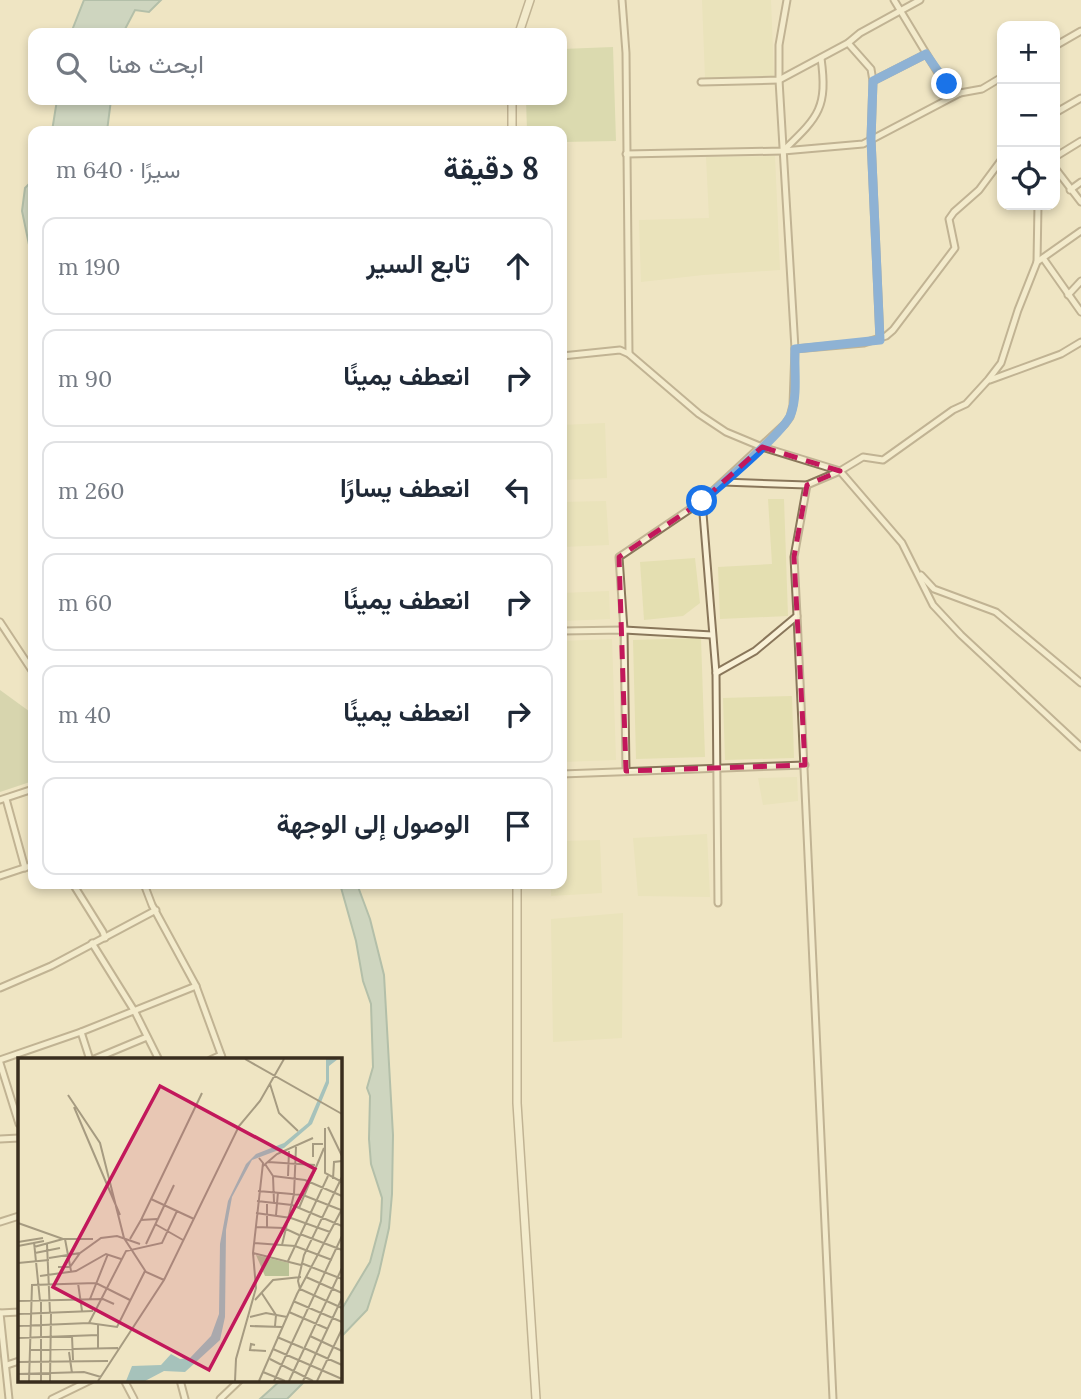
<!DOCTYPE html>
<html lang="ar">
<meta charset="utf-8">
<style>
:root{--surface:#fff;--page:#f6f6f7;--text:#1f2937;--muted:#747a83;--line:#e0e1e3}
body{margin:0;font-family:Lora,Vazirmatn,serif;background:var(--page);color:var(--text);direction:rtl}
.controls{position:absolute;right:21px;top:21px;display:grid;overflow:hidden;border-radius:14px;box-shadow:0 4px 10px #0003}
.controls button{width:63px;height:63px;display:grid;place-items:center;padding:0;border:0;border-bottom:2px solid var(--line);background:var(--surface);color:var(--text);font:35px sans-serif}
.stop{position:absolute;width:21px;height:21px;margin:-16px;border:5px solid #1a73e8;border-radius:50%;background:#fff}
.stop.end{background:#1a73e8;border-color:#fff;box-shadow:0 2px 7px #0008}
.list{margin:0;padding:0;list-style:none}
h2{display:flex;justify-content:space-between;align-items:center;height:91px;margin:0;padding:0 28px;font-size:30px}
h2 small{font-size:23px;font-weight:400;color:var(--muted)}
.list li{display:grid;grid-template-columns:46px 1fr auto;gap:21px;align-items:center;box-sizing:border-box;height:98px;margin:0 14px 14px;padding:0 14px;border:2px solid var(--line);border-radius:14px}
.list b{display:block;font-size:26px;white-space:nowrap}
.list em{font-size:23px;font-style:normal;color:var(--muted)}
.icon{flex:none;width:38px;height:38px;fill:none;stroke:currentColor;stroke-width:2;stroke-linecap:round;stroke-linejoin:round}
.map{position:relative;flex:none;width:1081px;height:1399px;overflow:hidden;direction:ltr}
.search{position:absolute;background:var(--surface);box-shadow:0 4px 10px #0003;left:28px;top:28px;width:539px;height:77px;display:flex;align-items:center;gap:18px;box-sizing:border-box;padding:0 24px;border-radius:14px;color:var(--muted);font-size:26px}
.panel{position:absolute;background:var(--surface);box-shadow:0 4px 10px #0003;left:28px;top:126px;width:539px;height:763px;border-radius:14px;direction:rtl}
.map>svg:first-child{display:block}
</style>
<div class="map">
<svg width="1081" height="1399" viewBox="0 0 1081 1399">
<rect width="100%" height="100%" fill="#efe5c3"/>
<g fill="#e4dfb1">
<path d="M702 0H771L774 76 705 78Z"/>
<path d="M775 156 780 270 703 275 641 282 639 220 709 218 706 157Z"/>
<path d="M605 423 607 478 562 480V425Z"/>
<path d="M768 499H784L788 616 720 619 718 567 772 564Z"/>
<path d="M606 501 609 545 562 547V502Z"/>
<path d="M695 558 700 603 683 616 644 620 640 562Z"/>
<path d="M609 591 610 619 562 621V593Z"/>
<path d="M701 638 705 757 636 759 633 640Z"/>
<path d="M612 639 616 760 562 762V641Z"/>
<path d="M792 696 794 758 725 760 723 698Z"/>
<path d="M797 777 798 801 763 805 758 778Z"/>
<path d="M707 834 710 897 638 896 633 838Z"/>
<path d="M600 840 602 893 551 896V884H562V841Z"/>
<path d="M623 913 622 1038 553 1042 551 919Z"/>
</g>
<path fill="#c3cd97" d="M613 47 616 141 562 142V131H527L526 100H562V49Z"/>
<path fill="#bac296" d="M0 690 33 714V781L0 792Z"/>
<g fill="#a6c2bb" stroke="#6c9089" stroke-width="2">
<path d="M84 0H161L149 12 135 10 123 33H71Z"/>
<path d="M57 100H111L107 131H52Z"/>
<path d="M33 180V264L22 211 25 188Z"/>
<path d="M340 884H357L370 919 384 975 393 1135 392 1194 389 1228 379 1273 367 1310 340 1338V1312L370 1262 381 1221 382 1198 371 1164 369 1139 370 1096 367 1088 373 1067 371 1004 363 981 356 941Z"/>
<path d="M281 1380H306L287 1399H260Z"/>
</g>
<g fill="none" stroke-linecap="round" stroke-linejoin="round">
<g stroke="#89765a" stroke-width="9">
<g id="minor">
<path d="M622 0 626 53 629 354"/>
<path d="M894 0 941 78 960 93"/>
<path d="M848 43 871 69 873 81 871 139 880 339"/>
<path d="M1055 46 1081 31"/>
<path d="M873 81 926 54"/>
<path d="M701 82 779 80 848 43 860 33 920 0"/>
<path d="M1055 113 1081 98"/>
<path d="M783 151C818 117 828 109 821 58"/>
<path d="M626 154 783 151 863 144 960 93 982 89 1002 77"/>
<path d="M1055 157 1081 141"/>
<path d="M1055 168 1081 202"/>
<path d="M1070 190 1081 182"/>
<path d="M1043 258 1081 312"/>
<path d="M1037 262 1038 205"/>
<path d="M1068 295 1081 281"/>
<path d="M795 349 864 343 886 336 893 330 955 248 949 219 954 212 979 190 1002 159"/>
<path d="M562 356 620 350 629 354 699 414 726 432 762 447 840 471 902 543 933 605 961 635 1081 747"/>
<path d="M990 380 1061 354 1081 342"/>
<path d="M723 482 807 485 840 471 863 457 883 460 953 410 966 404 988 380 1001 363 1018 310 1037 262 1081 231"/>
<path d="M702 501 716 673 718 903"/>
<path d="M921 575 934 589 996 612 1081 683"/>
<path d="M797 616 833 1399"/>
<path d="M0 622 33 672"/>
<path d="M562 631 624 630 712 635"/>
<path d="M716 673 755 651 797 616 794 557 807 485"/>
<path d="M626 771 624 630 619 557 702 501 785 424 790 417 793 405 795 349 779 80V45L787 0"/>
<path d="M562 774 805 765"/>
<path d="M6 799 25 868"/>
<path d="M0 800 33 789"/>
<path d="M0 876 33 865"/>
<path d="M73 884 103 932 105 938"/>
<path d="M144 884 152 905 196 986 223 1060"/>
<path d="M92 943 135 1012 159 1060"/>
<path d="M0 988 51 966 156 910"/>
<path d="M81 1032 90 1060"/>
<path d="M0 1060 81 1032 196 986"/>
<path d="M92 1060 147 1037"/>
<path d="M210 1060 221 1055"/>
<path d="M0 1063 19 1124"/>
<path d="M0 1139 19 1138"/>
<path d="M0 1222 19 1216"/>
<path d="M0 1313 9 1399"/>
<path d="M0 1313 19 1312"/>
<path d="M7 1365 19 1361"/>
<path d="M124 1380 134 1399"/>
<path d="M180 1380 185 1399"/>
<path d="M52 1399 91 1380"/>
<path d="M220 1399 240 1380"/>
</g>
</g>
<g stroke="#89765a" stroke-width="10">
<g id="tertiary">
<path d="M519 33 530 0"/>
<path d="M512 100V131"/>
<path d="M517 884V1103L536 1399"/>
</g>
</g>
<use href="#minor" stroke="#f9f1d7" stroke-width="5"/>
<use href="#tertiary" stroke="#f9f1d7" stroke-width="7"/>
</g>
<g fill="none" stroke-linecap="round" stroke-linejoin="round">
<path stroke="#1a73e8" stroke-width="9" d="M702 501C721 485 784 433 791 414 798 395 794 369 795 349L880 340 871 139 873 81 926 54 947 84"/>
</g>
<path d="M0 0H1081V1399H0ZM762 447 840 471 807 485 794 557 805 765 626 771 619 557 702 501Z" fill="#efe5c3" fill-opacity=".55" fill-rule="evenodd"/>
<path fill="none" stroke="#c2185b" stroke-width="5" stroke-dasharray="14 9" stroke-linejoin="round" d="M762 447 840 471 807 485 794 557 805 765 626 771 619 557 702 501Z"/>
<g transform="translate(18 1058)">
<rect width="324" height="324" fill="#efe5c3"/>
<path d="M238 197 271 205V218H247Z" fill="#bac296"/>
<path d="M308 1H320L311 8V25L294 66 266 90 234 102 214 139 208 172 207 259 202 282 167 314 146 313 127 323H108L114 308 143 307 153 296 162 301 172 300 193 278 201 256 202 186 210 143 228 106 238 96 266 85 290 65 308 23Z" fill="#a6c2bb"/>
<path fill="none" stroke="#a69b81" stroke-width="2" d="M227 1 324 56M252 26 261 55 280 73M50 37 82 85 106 180 128 214 146 222M56 49 102 157M310 69 324 98M307 70V115L324 124M295 99V86H305M250 104 297 107M247 106 255 118 256 144M245 108 259 96 295 80M255 118 287 122 324 138M270 118 271 93M324 119 286 197 280 223 282 231 324 250M315 121 316 104 324 103M240 133 285 137 323 152M133 141 176 161M239 143 274 147 324 168M249 144V169M281 150 306 90M238 155 273 160 312 174M258 157 260 134M123 162 184 35M0 165 45 181H75M137 166 165 182M238 169 266 170 281 177M282 176 324 192M47 181 53 213M112 181 123 162 139 161M0 184 25 180M16 184 22 243M236 185 277 188 314 202M29 186 32 255M128 186 156 127M264 187 276 136 278 89M0 188 26 183M16 189 45 181M17 195 42 190M235 195 283 207M31 200 62 195 83 180 99 178 122 186M270 203 310 118M0 205 31 202M283 205 324 221M40 209H52L62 195M22 218 58 213 88 196 103 201M288 219 324 235M60 225 64 253M243 234 258 257 257 268M72 241 90 196M237 242 255 222 283 219M0 243 85 241 96 246M275 243 324 264M271 254 310 271M0 256 75 253M232 259 248 255 269 259M71 265 108 193 144 185 159 153M0 268 71 265 99 269 127 213M232 268 264 269M54 278 55 302M292 278 324 293M259 279 285 290M0 280 80 277M237 287 233 286 232 292 248 293M286 290 324 307M80 291V266M255 291 324 321M11 292 100 290M51 294 54 315M252 301 295 323M0 304 90 303M245 314 267 323M0 316 66 314 83 319M11 323 14 227 78 225 112 242M23 323V243M32 323 33 255M80 323 146 222 221 68 242 43 266 1M217 323 218 301 238 230 235 195 245 105 241 100M241 323 279 236 324 151M256 323 324 178M271 323 324 210M285 323 324 240M299 323 324 271"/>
<path fill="#c2185b" fill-opacity="0.15" stroke="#c2185b" stroke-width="3.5" d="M142 28 297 111 191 312 35 229Z"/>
<rect width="324" height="324" fill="none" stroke="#392d1e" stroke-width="3.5"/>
</g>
</svg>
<div class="controls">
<button>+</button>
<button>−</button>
<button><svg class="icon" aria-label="locate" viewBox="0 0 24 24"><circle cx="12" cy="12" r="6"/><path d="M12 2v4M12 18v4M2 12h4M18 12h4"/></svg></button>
</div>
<div class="stop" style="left:702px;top:501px"></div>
<div class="stop end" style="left:947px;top:84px"></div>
<div class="search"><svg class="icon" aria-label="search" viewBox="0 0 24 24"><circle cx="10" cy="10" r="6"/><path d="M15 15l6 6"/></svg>ابحث هنا</div>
<section class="panel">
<h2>8 دقيقة<small>سيرًا · 640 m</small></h2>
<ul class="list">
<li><svg class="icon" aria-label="ahead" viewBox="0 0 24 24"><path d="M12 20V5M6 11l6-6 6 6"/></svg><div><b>تابع السير</b></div><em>190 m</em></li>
<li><svg class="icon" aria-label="right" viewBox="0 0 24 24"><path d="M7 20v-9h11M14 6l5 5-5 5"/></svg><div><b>انعطف يمينًا</b></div><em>90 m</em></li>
<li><svg class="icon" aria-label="left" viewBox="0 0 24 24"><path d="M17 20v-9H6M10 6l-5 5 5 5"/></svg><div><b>انعطف يسارًا</b></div><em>260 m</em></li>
<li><svg class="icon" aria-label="right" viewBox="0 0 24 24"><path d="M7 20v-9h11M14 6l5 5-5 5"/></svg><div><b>انعطف يمينًا</b></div><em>60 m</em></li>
<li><svg class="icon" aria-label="right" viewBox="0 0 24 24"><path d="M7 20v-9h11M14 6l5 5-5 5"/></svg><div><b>انعطف يمينًا</b></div><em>40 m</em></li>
<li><svg class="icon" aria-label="arrive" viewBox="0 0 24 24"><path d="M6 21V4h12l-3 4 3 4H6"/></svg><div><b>الوصول إلى الوجهة</b></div></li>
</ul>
</section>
</div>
